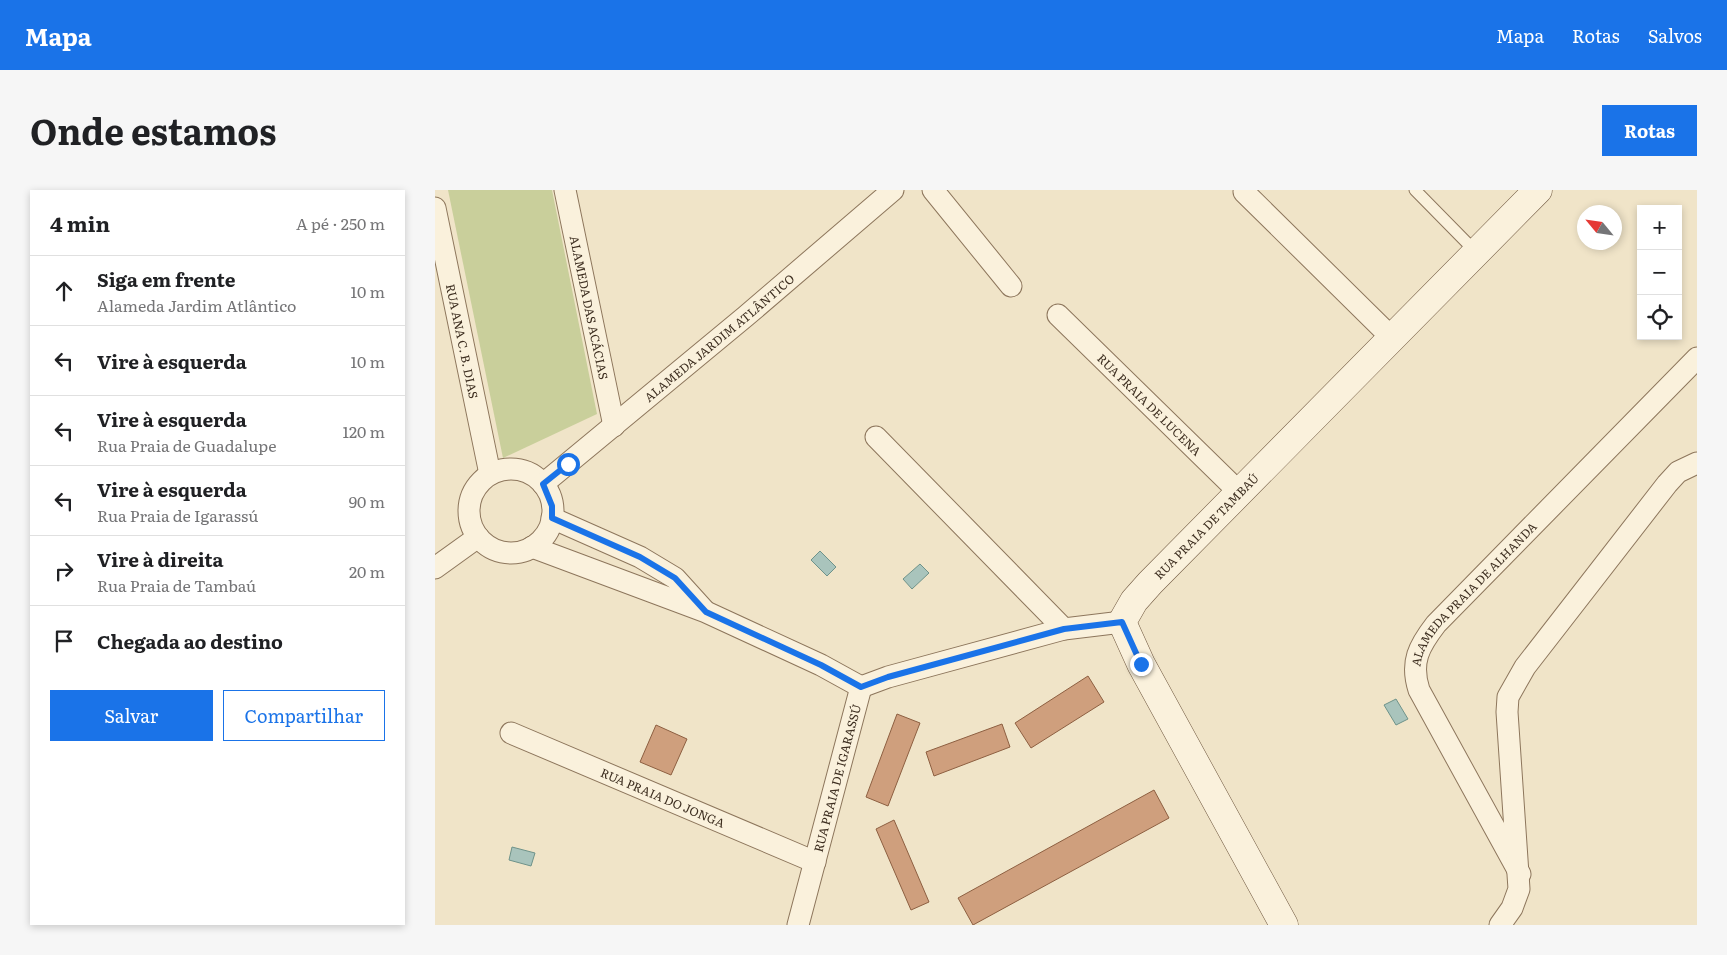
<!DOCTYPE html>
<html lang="pt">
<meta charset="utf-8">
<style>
:root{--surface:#fff;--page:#f6f6f6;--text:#202124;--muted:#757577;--line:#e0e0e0;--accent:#1a73e8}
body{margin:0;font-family:Literata,serif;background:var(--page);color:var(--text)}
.controls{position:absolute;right:15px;top:15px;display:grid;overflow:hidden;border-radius:0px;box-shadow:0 2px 8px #0003}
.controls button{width:45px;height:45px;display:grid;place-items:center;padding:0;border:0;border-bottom:1px solid var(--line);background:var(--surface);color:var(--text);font:25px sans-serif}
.compass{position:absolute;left:1142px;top:15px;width:45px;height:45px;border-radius:50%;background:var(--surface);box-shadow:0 2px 8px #0003;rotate:299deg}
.stop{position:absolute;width:15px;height:15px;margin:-11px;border:4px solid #1a73e8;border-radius:50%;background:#fff}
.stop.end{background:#1a73e8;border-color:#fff;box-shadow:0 1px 5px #0008}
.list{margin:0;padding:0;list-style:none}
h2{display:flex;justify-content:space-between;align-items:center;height:65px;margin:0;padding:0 20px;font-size:21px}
h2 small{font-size:16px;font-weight:400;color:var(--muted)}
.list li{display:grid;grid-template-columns:32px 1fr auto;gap:15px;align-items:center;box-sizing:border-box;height:70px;padding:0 20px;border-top:1px solid var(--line)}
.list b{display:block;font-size:19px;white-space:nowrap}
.list p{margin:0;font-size:16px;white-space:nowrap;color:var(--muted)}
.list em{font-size:16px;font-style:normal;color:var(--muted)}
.actions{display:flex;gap:10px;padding:15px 20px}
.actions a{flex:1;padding:11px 0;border:1px solid var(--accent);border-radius:0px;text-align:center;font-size:18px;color:var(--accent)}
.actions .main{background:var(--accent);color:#fff}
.icon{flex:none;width:28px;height:28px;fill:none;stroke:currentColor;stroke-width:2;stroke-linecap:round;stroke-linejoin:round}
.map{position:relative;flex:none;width:1262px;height:735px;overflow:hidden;border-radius:0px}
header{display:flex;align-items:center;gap:30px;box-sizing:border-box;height:70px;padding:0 25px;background:var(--accent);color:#fff}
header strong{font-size:24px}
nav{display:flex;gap:28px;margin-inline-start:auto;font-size:18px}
.intro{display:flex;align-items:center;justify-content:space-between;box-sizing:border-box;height:120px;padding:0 30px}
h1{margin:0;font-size:35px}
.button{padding:12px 22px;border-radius:0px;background:var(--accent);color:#fff;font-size:18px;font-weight:700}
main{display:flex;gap:30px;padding:0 30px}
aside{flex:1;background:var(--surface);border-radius:0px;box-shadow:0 2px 8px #0003}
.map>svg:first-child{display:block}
</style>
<header>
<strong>Mapa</strong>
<nav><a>Mapa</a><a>Rotas</a><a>Salvos</a></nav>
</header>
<div class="intro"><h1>Onde estamos</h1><a class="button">Rotas</a></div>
<main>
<aside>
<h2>4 min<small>A pé · 250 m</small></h2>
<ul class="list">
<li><svg class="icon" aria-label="ahead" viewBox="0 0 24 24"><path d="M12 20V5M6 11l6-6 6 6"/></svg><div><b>Siga em frente</b><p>Alameda Jardim Atlântico</p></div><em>10 m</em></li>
<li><svg class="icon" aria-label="left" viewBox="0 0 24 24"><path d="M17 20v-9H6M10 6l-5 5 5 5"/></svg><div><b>Vire à esquerda</b></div><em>10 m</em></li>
<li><svg class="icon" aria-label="left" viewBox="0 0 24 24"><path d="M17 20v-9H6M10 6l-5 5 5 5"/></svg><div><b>Vire à esquerda</b><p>Rua Praia de Guadalupe</p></div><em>120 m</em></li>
<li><svg class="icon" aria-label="left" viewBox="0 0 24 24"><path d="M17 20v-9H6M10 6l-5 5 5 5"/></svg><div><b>Vire à esquerda</b><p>Rua Praia de Igarassú</p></div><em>90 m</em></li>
<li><svg class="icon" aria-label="right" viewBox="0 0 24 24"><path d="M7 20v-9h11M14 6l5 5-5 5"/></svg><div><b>Vire à direita</b><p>Rua Praia de Tambaú</p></div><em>20 m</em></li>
<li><svg class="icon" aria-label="arrive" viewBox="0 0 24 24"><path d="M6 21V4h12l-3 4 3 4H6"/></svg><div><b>Chegada ao destino</b></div></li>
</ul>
<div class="actions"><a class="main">Salvar</a><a>Compartilhar</a></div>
</aside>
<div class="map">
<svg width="1262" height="735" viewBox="0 0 1262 735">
<rect width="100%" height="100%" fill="#f0e4c8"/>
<path fill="#c9cf9b" d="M13 0H117L162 224 68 268Z"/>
<g fill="#a9c4bc" stroke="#6f938a">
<path d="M385 361 401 377 392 386 376 370Z"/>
<path d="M485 374 494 383 477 399 468 389Z"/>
<path d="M961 509 973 529 961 535 949 515Z"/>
<path d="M77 657 100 663 96 676 74 670Z"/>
</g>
<g fill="#cf9f7d" stroke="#8d5f41">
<path d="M653 486 669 512 596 558 580 533Z"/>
<path d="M462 524 485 533 453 616 431 607Z"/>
<path d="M567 534 575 557 499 586 491 562Z"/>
<path d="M221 535 252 549 236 585 205 572Z"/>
<path d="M719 600 734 628 538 735 523 708Z"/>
<path d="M459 630 494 712 476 720 441 639Z"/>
</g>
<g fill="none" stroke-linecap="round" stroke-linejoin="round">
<g stroke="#8d765c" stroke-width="13">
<path id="lane" d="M980 0 1041 62"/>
</g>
<g stroke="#8d765c" stroke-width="23">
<g id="street">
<path id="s1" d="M130 0 179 236"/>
<path d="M498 0 576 96"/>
<path d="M809 2 956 147"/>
<path id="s2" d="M0 18 55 284"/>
<path id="s3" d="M623 125 805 303"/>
<path d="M441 247 629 439"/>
<circle cx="76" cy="321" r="42"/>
<path id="s4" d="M108 294 311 126 458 0"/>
<path d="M117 328 205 367 240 388 269 420"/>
<path d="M97 357 271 422 386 475 426 497"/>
<path d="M0 378 43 347"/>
<path d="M426 497 453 487 629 439 687 432"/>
<path id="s5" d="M76 543 380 672"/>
<path id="s6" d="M1085 684 984 500C975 472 984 456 1001 434L1262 168"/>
<path id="s7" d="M363 735 426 497"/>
<path d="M1065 735 1077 718 1084 699 1072 522 1073 507 1090 477 1232 294 1243 282 1262 273"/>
</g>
</g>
<g stroke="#6f573f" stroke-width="29">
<g id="secondary">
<path id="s8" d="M849 735 706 474 687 432 699 411 715 393 1103 0"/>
</g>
</g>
<use href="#lane" stroke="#faf1dc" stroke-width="11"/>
<use href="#street" stroke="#faf1dc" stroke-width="21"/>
<use href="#secondary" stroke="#faf1dc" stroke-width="28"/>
</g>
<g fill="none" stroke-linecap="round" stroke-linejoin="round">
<path stroke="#1a73e8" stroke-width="6" d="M133 274 108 294 117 316V328L205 367 240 388 271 422 386 475 426 497 453 487 629 439 687 432 706 474"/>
</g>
<g text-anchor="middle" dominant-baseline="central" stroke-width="4" stroke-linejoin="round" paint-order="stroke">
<g font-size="12" fill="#3d2e20" stroke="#f7eed8">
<text stroke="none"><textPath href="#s1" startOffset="120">ALAMEDA DAS ACÁCIAS</textPath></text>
<text stroke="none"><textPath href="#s4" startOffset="229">ALAMEDA JARDIM ATLÂNTICO</textPath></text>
<text stroke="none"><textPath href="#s2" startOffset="136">RUA ANA C. B. DIAS</textPath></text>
<text stroke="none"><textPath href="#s3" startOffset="128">RUA PRAIA DE LUCENA</textPath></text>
<text stroke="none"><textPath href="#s8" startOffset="472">RUA PRAIA DE TAMBAÚ</textPath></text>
<text stroke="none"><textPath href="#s6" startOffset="328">ALAMEDA PRAIA DE ALHANDA</textPath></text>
<text stroke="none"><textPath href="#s7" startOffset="152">RUA PRAIA DE IGARASSÚ</textPath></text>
<text stroke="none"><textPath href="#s5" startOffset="165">RUA PRAIA DO JONGA</textPath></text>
</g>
</g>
</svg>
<div class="controls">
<button>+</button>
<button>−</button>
<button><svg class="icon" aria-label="locate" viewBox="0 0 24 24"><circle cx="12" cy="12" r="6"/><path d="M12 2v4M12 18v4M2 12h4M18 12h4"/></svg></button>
</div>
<svg class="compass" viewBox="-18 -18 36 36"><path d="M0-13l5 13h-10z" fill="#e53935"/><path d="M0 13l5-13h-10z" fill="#757577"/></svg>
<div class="stop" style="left:133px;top:274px"></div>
<div class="stop end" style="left:706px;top:474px"></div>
</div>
</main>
